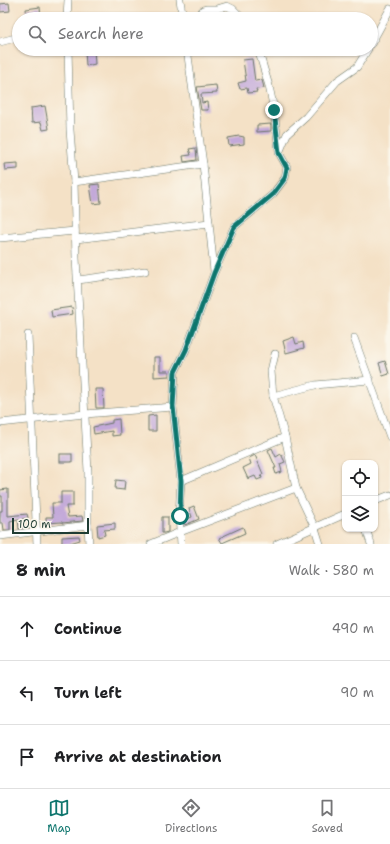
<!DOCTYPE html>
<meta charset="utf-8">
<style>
:root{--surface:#fff;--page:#f6f6f6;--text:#202124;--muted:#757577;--line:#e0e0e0;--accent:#0f766e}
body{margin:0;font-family:"Shantell Sans",sans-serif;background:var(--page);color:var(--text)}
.controls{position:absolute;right:12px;bottom:12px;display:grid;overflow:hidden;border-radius:8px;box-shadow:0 1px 3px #0004}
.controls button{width:36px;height:36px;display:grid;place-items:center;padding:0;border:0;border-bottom:1px solid var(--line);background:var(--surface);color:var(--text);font:20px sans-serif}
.scale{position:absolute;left:12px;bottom:10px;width:77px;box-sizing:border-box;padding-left:4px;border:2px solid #1f3d34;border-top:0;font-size:11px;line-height:14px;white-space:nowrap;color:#1f3d34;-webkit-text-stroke:3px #fbf7ec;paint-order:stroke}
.stop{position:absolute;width:12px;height:12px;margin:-9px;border:3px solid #0f766e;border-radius:50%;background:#fff}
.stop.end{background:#0f766e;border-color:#fff;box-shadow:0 1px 4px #0008}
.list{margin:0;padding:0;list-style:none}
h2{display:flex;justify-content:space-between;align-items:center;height:52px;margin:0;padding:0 16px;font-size:17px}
h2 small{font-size:13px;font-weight:400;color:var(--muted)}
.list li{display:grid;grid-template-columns:26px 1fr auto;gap:12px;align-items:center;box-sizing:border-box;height:64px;padding:0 16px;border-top:1px solid var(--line)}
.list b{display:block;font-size:15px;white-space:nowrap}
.list em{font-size:13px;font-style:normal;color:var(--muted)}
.icon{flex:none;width:22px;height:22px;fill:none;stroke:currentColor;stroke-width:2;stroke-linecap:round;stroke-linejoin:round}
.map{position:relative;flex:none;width:390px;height:544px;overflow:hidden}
.search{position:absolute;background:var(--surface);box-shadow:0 1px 3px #0004;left:12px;right:12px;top:12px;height:44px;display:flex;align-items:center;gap:10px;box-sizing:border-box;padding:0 14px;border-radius:22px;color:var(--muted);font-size:15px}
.sheet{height:244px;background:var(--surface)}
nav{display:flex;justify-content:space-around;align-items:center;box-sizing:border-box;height:56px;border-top:1px solid var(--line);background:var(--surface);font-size:11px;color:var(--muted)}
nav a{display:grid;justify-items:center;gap:2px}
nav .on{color:var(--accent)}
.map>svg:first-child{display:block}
</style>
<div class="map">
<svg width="390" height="544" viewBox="0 0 390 544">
<rect width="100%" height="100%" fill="#fbf7ec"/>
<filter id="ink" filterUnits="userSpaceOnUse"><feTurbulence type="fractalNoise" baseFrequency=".025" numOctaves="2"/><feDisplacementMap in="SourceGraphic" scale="8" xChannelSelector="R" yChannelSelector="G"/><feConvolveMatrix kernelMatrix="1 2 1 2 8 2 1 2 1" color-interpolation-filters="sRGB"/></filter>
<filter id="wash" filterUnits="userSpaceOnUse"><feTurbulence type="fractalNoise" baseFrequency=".012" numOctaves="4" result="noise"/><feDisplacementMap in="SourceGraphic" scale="16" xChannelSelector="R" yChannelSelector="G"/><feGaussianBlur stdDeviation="0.9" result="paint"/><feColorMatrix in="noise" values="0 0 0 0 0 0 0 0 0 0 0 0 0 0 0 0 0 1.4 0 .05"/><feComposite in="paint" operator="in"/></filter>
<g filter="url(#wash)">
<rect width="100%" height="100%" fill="#f4e1c6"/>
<g id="blocks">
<g fill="#c3a9d9">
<path d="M9 3 10 11 0 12V4Z"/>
<path d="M40 7 41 19H35V17L27 18 26 9Z"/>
<path d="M94 49 95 64 86 66 85 50Z"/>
<path d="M252 59 255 81 262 80 264 88 256 89 257 92 248 93 247 88 240 89 238 83 246 81 243 60Z"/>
<path d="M216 85 217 93 201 94 202 103 207 102 208 110H201L197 87Z"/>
<path d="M45 106 49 129 43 130 41 122 32 123 31 108Z"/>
<path d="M271 124V131L257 132V125Z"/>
<path d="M239 136 244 137V144L229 146 228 138Z"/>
<path d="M196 148 197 160 184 162 183 156 191 155 189 149Z"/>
<path d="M18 163V169L5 170 4 164Z"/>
<path d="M99 184 101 203 93 204 90 185Z"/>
<path d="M72 307 73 314 52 317 51 310Z"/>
<path d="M294 337 296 344 303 342 304 348 286 353 283 341Z"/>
<path d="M154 357H160V371H169V376L154 377Z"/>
<path d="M385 361 389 374 383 376 379 363Z"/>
<path d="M95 389H103L104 408H96Z"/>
<path d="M156 415V431H148V416Z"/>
<path d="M119 419 120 435 112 436V431L94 434 93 427 112 423V420Z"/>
<path d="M272 448 276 457 281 454 285 462 280 464 282 472 276 474 274 468H276L268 450Z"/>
<rect x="60" y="454" width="12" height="8"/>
<path d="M255 455 263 474 261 475 262 478 257 480 255 476 248 479 243 468 251 464 249 458Z"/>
<path d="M116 480 125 481 124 490 115 489Z"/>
<path d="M8 489V516L27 514 28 518 22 519 23 528 19 529 18 519 10 521V530H4L3 523H0V511H2V496H0V490Z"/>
<path d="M61 492H73V506H66L68 517 82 516 83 521 62 523V522L46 523V517H53L52 503H61Z"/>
<path d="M194 506 199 519 185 525 184 520 192 517 189 508Z"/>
<path d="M162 517H168V532L164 533H162Z"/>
<path d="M115 523V529L104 530 105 535 98 537 97 525Z"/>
<path d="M243 527 245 533 222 543 219 538Z"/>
<path d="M79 536 80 540 70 543V544H62V537Z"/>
</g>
</g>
</g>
<g filter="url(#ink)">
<use href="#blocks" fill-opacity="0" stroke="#6a7667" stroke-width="1"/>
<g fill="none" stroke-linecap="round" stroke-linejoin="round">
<g stroke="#6a7667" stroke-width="8">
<g id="minor">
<path d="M180 0 183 19"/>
<path d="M67 19 68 0"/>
<path d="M190 19 197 17 203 10 207 9H217L227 6 233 9 243 19"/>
<path d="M0 42 19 37"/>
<path d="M371 44 390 9"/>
<path d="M68 49 70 130 74 182 76 258 88 471V525L89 544"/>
<path d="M187 49 203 164 214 271"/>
<path d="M258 49 269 86 274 110 279 151"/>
<path d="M74 182 203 164"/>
<path d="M0 238 75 231"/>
<path d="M76 239 209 223"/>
<path d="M78 280 145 271"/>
<path d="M28 335 37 544"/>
<path d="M354 338 390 437"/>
<path d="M275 354 271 371 273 396 285 437 296 488 315 528 320 544"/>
<path d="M273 396 315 385 370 380"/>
<path d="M0 423 85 414 173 407"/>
<path d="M181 481 285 437"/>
<path d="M375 501 390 495"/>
<path d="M366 529 371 544"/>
<path d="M0 536 88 525"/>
<path d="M151 544 180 532 296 488"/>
<path d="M181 544 179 516 181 481 173 407 175 372 186 350 214 273 234 227 273 194 285 178 287 167 279 153 287 134 306 117 337 81 357 67 368 49"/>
<path d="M277 544 345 514"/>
</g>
</g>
<use href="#minor" stroke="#fff" stroke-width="7"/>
</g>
</g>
<g fill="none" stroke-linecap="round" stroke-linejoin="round" filter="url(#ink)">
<path stroke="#0f766e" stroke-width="5" d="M180 516 181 481 173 406 175 372 186 350 214 273 234 227 273 194 285 178 287 168 279 153 274 110"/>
</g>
</svg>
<div class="controls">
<button><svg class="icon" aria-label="locate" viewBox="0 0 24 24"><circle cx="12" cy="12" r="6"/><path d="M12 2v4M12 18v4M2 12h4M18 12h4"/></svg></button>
<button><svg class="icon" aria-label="layers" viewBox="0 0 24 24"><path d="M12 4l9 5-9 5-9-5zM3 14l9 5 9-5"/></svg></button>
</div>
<div class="scale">100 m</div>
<div class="stop" style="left:180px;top:516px"></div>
<div class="stop end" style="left:274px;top:110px"></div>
<div class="search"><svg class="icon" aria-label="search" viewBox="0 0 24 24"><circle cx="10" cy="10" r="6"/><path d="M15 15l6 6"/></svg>Search here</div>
</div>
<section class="sheet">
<h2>8 min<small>Walk · 580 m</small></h2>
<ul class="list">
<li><svg class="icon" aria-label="ahead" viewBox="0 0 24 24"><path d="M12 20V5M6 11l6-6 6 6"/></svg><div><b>Continue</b></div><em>490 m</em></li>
<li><svg class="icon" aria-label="left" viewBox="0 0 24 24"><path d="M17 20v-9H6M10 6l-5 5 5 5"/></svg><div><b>Turn left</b></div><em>90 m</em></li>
<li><svg class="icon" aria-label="arrive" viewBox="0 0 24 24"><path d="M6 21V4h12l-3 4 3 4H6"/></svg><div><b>Arrive at destination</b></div></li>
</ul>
</section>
<nav>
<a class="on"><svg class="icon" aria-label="map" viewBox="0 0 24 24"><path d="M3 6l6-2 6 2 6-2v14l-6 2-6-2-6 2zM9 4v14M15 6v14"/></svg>Map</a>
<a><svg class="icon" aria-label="directions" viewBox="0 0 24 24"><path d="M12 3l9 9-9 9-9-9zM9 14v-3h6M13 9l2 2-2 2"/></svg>Directions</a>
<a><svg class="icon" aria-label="saved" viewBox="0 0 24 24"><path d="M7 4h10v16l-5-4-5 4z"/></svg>Saved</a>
</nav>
